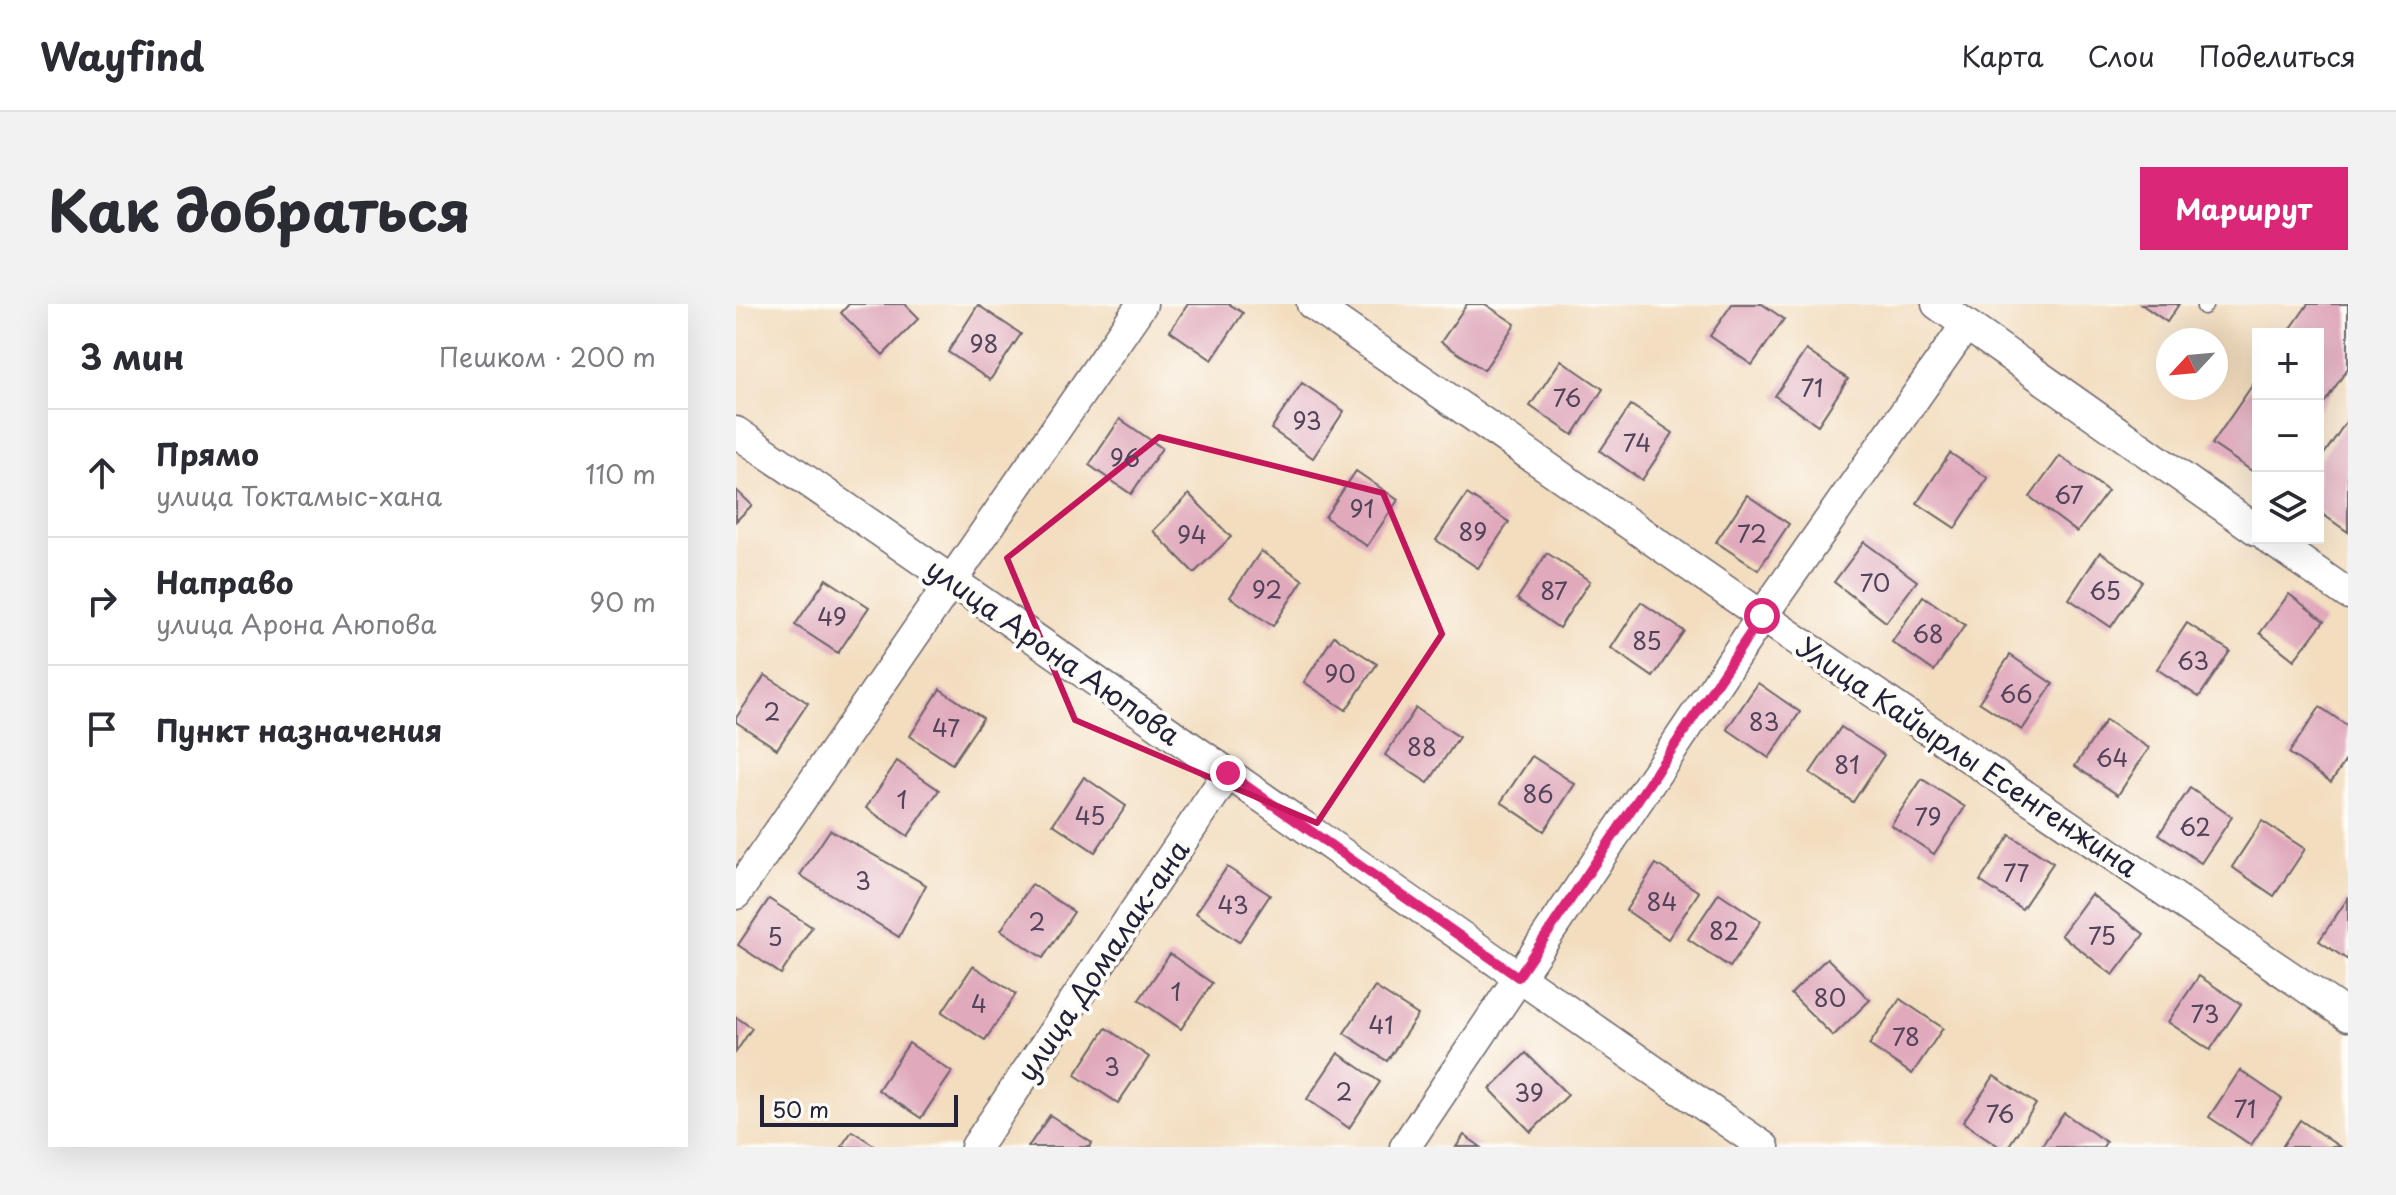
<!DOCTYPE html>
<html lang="ru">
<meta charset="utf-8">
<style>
:root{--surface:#fff;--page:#f2f2f3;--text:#2b2b33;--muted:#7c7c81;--line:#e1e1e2;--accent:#db2777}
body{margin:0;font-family:"Playpen Sans",sans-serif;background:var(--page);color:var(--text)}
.controls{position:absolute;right:24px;top:24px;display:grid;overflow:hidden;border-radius:0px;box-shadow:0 8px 32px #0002}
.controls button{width:72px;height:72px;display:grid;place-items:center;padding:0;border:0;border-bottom:2px solid var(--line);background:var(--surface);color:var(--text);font:40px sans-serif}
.compass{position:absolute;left:1420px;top:24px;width:72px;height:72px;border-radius:50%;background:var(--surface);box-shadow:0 8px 32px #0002;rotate:244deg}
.scale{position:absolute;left:24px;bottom:20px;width:198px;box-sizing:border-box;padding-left:8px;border:4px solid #22223b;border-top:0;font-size:22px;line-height:28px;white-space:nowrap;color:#22223b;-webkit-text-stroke:6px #fdfcf7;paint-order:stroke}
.stop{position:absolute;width:24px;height:24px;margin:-18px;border:6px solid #db2777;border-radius:50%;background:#fff}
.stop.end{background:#db2777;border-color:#fff;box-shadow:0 2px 8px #0008}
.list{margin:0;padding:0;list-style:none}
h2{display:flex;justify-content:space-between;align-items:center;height:104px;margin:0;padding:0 32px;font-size:34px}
h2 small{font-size:26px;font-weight:400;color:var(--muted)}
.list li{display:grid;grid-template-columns:52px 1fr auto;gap:24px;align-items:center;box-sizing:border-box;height:128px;padding:0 32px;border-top:2px solid var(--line)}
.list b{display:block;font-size:30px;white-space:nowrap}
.list p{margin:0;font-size:26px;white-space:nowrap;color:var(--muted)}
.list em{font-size:26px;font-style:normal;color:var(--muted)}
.icon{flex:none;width:44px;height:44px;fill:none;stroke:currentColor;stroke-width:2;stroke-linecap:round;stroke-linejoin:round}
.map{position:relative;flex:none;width:1612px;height:843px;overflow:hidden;border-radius:0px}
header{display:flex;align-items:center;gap:48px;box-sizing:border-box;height:112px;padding:0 40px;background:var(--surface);border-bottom:2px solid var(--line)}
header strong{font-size:38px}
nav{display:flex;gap:44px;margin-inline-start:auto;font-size:28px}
.intro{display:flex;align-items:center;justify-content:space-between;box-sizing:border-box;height:192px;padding:0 48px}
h1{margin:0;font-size:56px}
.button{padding:20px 36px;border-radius:0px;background:var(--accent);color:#fff;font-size:28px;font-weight:700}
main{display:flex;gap:48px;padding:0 48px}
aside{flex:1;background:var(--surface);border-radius:0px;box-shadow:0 8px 32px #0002}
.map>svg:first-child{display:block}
</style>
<header>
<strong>Wayfind</strong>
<nav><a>Карта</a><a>Слои</a><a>Поделиться</a></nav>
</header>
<div class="intro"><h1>Как добраться</h1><a class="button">Маршрут</a></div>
<main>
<aside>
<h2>3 мин<small>Пешком · 200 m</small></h2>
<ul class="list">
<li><svg class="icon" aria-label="ahead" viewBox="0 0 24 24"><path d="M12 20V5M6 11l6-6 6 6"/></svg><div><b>Прямо</b><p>улица Токтамыс-хана</p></div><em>110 m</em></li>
<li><svg class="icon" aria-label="right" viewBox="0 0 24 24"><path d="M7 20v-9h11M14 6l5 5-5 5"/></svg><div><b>Направо</b><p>улица Арона Аюпова</p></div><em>90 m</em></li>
<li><svg class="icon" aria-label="arrive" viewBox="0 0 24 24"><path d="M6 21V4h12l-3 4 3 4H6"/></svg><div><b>Пункт назначения</b></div></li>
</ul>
</aside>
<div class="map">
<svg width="1612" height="843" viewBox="0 0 1612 843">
<rect width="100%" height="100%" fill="#fdfcf7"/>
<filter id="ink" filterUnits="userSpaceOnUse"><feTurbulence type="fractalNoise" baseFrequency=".0125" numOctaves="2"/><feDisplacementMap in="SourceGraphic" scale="16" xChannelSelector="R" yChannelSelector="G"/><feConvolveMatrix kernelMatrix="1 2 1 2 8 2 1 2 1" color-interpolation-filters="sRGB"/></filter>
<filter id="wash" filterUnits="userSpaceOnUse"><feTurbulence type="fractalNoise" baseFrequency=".006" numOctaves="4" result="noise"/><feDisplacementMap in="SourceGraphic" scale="32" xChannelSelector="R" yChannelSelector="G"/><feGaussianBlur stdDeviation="1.8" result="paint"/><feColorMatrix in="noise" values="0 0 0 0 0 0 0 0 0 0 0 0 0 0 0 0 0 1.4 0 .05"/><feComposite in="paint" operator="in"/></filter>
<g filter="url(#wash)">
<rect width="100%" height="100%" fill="#f3ddbf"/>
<g id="blocks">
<g fill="#e0a9bc">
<path d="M113 0H169L183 14 147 51 105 9Z"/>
<path d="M452 0H493L507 9 476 56 434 27Z"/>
<path d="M731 0H749L779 20 748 66 705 38Z"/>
<path d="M996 0H1026L1048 15 1016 61 974 32Z"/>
<path d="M1405 0H1443L1431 18Z"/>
<path d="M1572 0H1612V64L1582 108V30H1551Z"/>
<path d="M242 1 285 30 254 76 212 48Z"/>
<path d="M1070 46 1112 75 1082 121 1039 92Z"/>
<path d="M825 56 867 85 837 131 794 102Z"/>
<path d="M1522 73V171L1476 140Z"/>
<path d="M566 79 608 107 577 154 535 125Z"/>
<path d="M895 101 937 129 906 176 864 147Z"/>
<path d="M384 115 426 144 395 190 353 161Z"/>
<path d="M1612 115V228L1582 207V159Z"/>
<path d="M1214 149 1252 174 1219 224 1181 199Z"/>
<path d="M1324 152 1372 187 1341 228 1294 193Z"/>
<path d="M620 167 662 196 631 242 589 213Z"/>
<path d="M0 186 16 201 0 217Z"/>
<path d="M453 190 495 233 458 269 417 227Z"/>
<path d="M731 190 773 218 742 264 700 236Z"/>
<path d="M1011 191 1053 220 1022 266 980 238Z"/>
<path d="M1128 238 1181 277 1150 318 1098 278Z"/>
<path d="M525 247 567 276 537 322 494 293Z"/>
<path d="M1364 248 1406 277 1375 323 1333 295Z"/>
<path d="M811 249 854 277 823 324 781 295Z"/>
<path d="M90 275 133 303 102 349 59 321Z"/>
<path d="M1553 290 1588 317 1558 356 1524 329Z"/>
<path d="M1187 292 1229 321 1198 367 1156 338Z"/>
<path d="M905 298 948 327 917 373 875 344Z"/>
<path d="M1451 319 1494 347 1463 393 1421 365Z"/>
<path d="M598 332 641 360 610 406 568 378Z"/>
<path d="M1274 351 1317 380 1286 426 1243 398Z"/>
<path d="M29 371 72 399 41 445 0 418V414Z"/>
<path d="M1022 379 1064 408 1033 454 991 425Z"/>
<path d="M204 385 247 414 216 460 174 432Z"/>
<path d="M1584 403 1612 422V453L1595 478 1553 449Z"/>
<path d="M680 404 723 433 692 479 649 451Z"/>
<path d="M1370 416 1413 444 1382 491 1339 462Z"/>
<path d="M1105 423 1148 451 1117 498 1074 469Z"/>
<path d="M796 452 839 480 808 527 765 498Z"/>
<path d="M161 457 203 486 172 532 130 504Z"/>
<path d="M348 473 390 502 359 548 317 520Z"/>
<path d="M1186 475 1229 503 1198 550 1155 521Z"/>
<path d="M1454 484 1496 513 1465 559 1423 530Z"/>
<path d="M1526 517 1569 545 1538 592 1496 563Z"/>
<path d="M94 526 190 581 163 633 64 571Z"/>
<path d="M1274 531 1317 559 1286 605 1244 577Z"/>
<path d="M920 560 963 588 932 635 890 606Z"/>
<path d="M491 563 534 591 503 638 460 609Z"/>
<path d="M296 580 338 608 307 654 265 626Z"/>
<path d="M983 589 1025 617 994 663 952 635Z"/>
<path d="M1355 590 1408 630 1377 671 1325 631Z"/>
<path d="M1612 594V656L1583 637Z"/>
<path d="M33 595 76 623 45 670 2 641Z"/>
<path d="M434 650 476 679 445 725 403 696Z"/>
<path d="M1091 654 1134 696 1097 732 1055 690Z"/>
<path d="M237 662 280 690 249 736 206 708Z"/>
<path d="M1463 672 1505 700 1474 746 1432 718Z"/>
<path d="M639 683 682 711 651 757 608 729Z"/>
<path d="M1164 695 1207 724 1176 770 1133 741Z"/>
<path d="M0 713 16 724 0 748Z"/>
<path d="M370 724 413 753 382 799 339 771Z"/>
<path d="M173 739 216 768 185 814 142 786Z"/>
<path d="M602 749 644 778 613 824 571 795Z"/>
<path d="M790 749 832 791 795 828 754 785Z"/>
<path d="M1504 766 1546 795 1515 841 1473 813Z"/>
<path d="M1258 772 1300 800 1272 843H1264L1227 818Z"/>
<path d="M1328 809 1370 838 1367 843H1305Z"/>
<path d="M314 811 356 839 354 843H292Z"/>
<path d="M1564 816 1604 843H1546Z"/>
<path d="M116 827 141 843H105Z"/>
<path d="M728 831 745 843H720Z"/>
</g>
</g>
</g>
<g filter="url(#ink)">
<use href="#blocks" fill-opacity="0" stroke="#6b6369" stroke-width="2"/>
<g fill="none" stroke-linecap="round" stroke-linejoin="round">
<g stroke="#6b6369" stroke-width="17">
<path id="service" d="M1468 3 1470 0"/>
</g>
<g stroke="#6b6369" stroke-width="33">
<g id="minor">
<path d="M576 0 1026 312 1612 712"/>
<path d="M1201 0 1522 227"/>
<path d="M0 128C344 363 684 606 1028 843"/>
<path d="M1532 234 1612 290"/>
<path d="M0 590 406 0"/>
<path d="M240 843 492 469"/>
<path d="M669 843 1026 312 1230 21"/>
</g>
</g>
<use href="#service" stroke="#fff" stroke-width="14"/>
<use href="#minor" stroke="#fff" stroke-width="30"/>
</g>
</g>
<g fill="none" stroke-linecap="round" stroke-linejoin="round" filter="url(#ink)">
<path stroke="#db2777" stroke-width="10" d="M492 469 782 673 1026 312"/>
</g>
<path fill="none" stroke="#c2185b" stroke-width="6" stroke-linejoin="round" d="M423 133 647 189 706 330 581 519 339 416 271 254Z"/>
<g text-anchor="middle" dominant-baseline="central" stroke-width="8" stroke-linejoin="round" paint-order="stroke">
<g font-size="24" fill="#52445b">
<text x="248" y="39">98</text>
<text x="1076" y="83">71</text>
<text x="831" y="93">76</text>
<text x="571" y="116">93</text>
<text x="901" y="138">74</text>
<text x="389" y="153">96</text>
<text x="1333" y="190">67</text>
<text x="626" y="204">91</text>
<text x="737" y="227">89</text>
<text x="1016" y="229">72</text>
<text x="456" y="230">94</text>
<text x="1139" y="278">70</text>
<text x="531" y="285">92</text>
<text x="818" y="286">87</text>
<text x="1369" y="286">65</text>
<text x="96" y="312">49</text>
<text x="1192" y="329">68</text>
<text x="911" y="336">85</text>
<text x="1457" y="356">63</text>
<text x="604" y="369">90</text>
<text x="1280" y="389">66</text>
<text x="36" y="407">2</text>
<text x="1028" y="417">83</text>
<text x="210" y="423">47</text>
<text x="686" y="442">88</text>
<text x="1376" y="453">64</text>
<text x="1111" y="460">81</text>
<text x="802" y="489">86</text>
<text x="166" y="495">1</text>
<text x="354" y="511">45</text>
<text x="1192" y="512">79</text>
<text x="1459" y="522">62</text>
<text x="1280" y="568">77</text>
<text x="127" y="576">3</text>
<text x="926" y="597">84</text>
<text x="497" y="600">43</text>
<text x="301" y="617">2</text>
<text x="988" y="626">82</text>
<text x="1366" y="631">75</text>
<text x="39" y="632">5</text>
<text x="440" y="687">1</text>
<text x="1094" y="693">80</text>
<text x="243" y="699">4</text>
<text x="1469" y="709">73</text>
<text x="645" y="720">41</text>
<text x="1170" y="732">78</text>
<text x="376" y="762">3</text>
<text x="608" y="787">2</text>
<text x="793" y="788">39</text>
<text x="1509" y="804">71</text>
<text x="1264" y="809">76</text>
</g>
<g font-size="28" fill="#22223b" stroke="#fdfcf7">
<text transform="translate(318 347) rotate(35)">улица Арона Аюпова</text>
<text transform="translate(1232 452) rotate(34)">Улица Кайырлы Есенгенжина</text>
<text transform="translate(366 656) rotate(-56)">улица Домалак-ана</text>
</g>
</g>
</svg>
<div class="controls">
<button>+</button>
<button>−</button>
<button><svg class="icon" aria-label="layers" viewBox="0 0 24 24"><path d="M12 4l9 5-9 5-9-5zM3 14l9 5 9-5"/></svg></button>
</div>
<svg class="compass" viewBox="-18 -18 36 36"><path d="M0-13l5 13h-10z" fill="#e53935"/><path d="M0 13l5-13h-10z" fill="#7c7c81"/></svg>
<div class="scale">50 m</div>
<div class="stop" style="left:1026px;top:312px"></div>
<div class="stop end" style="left:492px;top:469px"></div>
</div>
</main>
